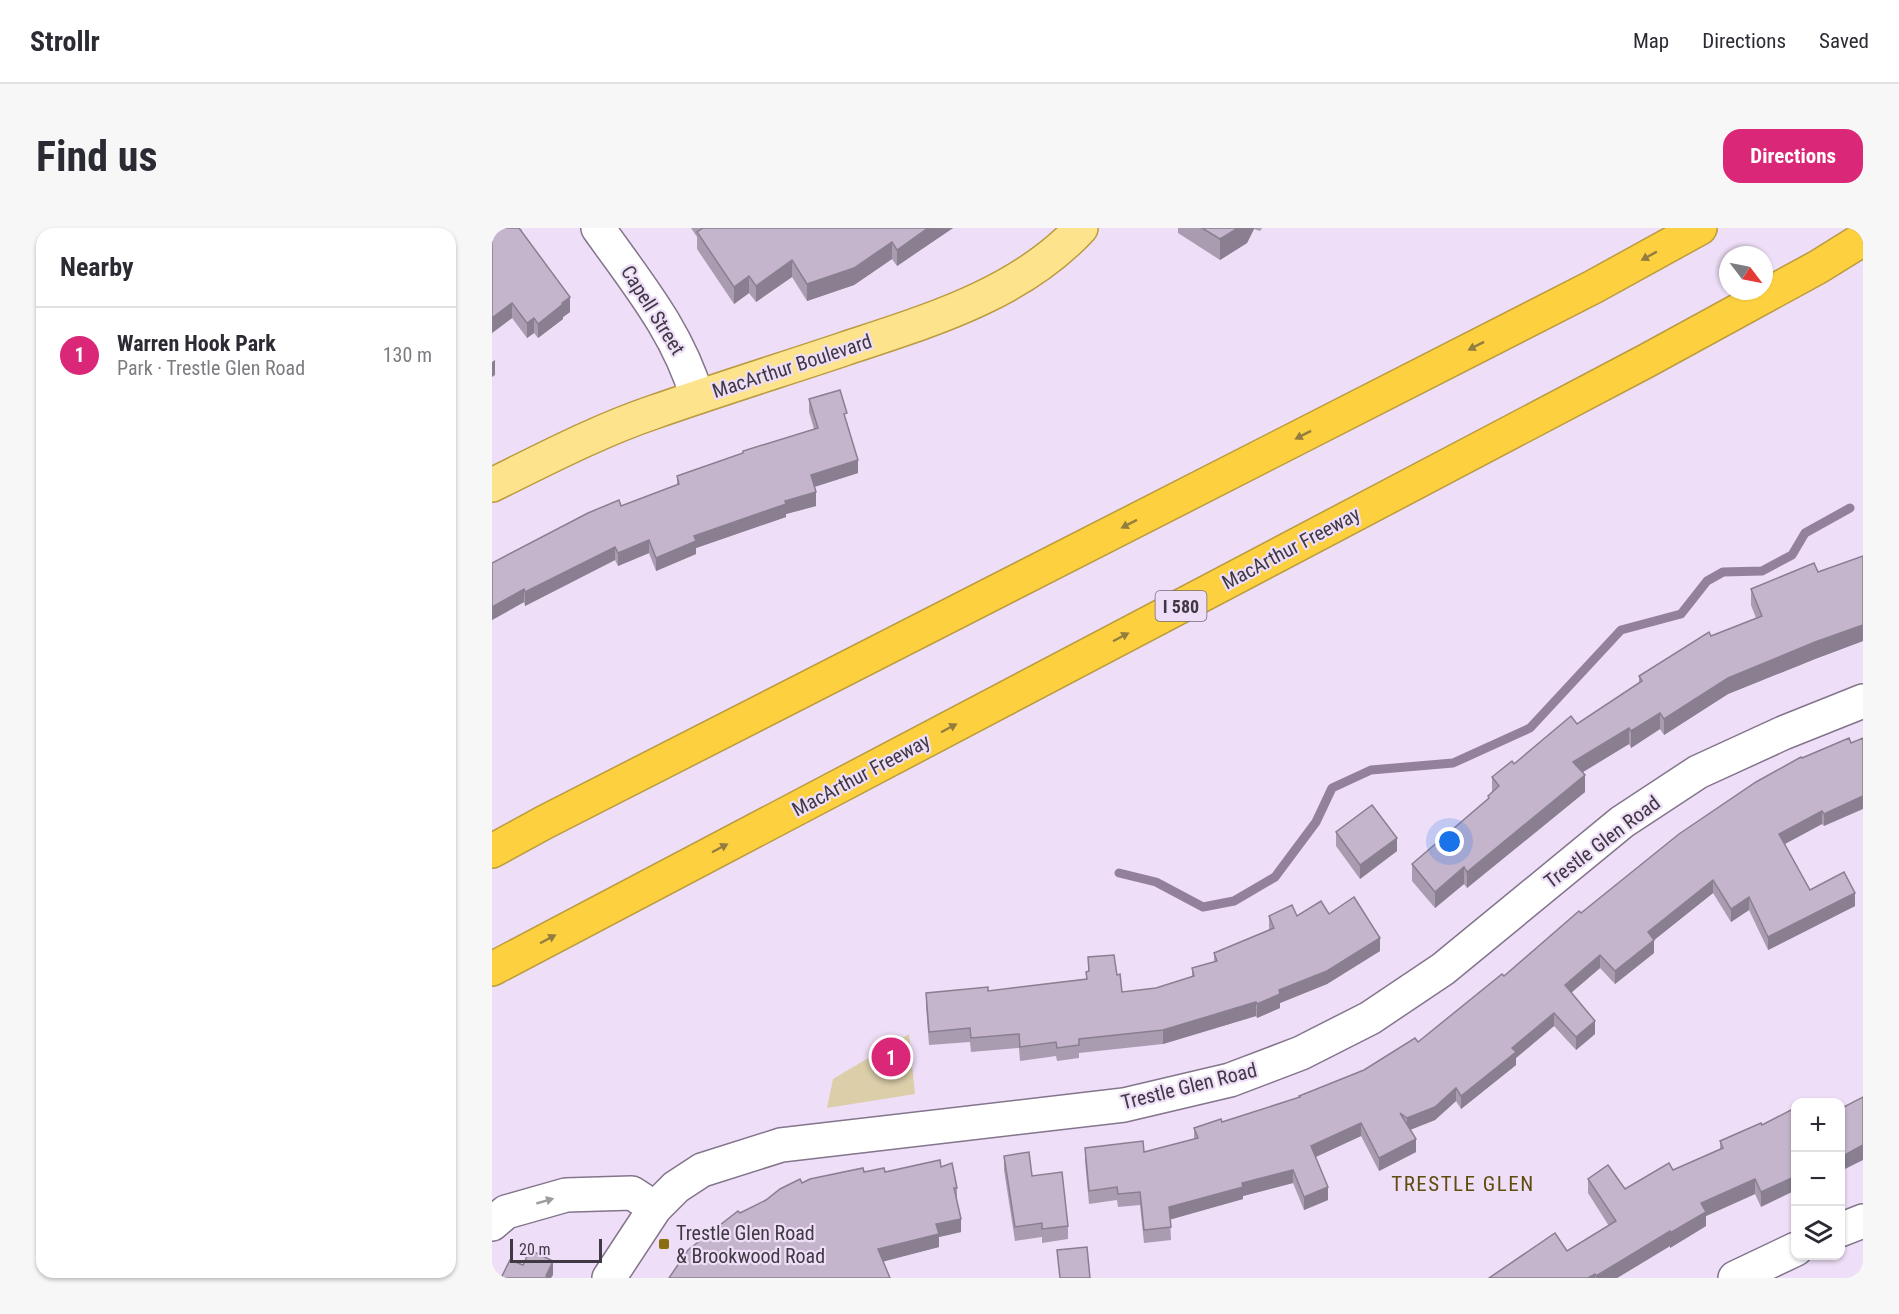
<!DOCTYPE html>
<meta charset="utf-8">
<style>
:root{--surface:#fff;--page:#f7f7f7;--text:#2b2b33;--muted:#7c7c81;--line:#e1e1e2;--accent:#db2777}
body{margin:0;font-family:"Roboto Condensed",sans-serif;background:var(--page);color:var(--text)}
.controls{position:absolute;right:18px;bottom:18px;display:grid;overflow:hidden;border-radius:12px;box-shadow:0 2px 4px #0004}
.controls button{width:54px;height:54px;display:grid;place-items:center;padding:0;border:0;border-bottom:2px solid var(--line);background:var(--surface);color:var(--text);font:30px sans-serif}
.compass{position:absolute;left:1227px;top:18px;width:54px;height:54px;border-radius:50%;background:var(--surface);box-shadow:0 2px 4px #0004;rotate:122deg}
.scale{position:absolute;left:18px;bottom:15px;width:92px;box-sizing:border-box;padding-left:6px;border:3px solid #3f3943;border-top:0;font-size:16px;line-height:21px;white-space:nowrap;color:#3f3943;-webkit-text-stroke:4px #eedef7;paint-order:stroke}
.you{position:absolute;left:958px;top:614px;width:21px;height:21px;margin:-15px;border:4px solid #fff;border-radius:50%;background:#1a73e8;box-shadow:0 0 0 9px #1a73e833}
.badge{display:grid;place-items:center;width:39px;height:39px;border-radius:50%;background:var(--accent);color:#fff;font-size:20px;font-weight:700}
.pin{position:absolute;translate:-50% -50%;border:3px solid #fff;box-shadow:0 2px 6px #0006}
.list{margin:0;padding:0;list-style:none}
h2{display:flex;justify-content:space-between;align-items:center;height:78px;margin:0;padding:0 24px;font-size:26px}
h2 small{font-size:20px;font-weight:400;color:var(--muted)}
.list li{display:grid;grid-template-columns:39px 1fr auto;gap:18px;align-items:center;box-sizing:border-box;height:96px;padding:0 24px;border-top:2px solid var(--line)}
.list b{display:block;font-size:22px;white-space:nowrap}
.list p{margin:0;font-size:20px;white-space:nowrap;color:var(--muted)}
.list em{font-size:20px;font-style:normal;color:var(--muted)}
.icon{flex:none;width:33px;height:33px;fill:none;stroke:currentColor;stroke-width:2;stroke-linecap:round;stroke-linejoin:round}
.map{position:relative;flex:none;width:1371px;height:1050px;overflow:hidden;border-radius:18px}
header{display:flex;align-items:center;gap:36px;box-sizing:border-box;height:84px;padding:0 30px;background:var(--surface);border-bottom:2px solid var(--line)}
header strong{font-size:28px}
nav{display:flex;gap:33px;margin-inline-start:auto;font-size:21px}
.intro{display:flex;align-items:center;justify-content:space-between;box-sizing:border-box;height:144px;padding:0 36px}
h1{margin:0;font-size:42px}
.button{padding:15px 27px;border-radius:18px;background:var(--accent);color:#fff;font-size:21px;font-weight:700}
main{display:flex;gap:36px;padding:0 36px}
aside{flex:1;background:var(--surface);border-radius:18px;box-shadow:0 2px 4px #0004}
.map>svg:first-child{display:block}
</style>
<header>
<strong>Strollr</strong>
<nav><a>Map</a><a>Directions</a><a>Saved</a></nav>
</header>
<div class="intro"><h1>Find us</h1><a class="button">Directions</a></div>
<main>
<aside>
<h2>Nearby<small></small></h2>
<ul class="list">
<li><span class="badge">1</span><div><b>Warren Hook Park</b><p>Park · Trestle Glen Road</p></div><em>130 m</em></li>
</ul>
</aside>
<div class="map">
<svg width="1371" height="1050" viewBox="0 0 1371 1050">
<rect width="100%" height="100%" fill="#eedef7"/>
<path fill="#dbcea9" d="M417 806 423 866 335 880 341 851Z"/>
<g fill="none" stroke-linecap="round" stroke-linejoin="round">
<path stroke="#92809d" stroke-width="9" d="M627 645 664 654 711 679 742 673 783 649 824 594 840 560 879 542 961 535 1038 500 1129 402 1189 386 1215 353 1231 344 1270 343 1300 327 1313 305 1358 280"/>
<g stroke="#83758c" stroke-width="36">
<g id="minor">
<path d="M106 0C145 55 186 104 205 169"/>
<path d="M0 996 14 984 74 967 140 965 163 980"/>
<path d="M1348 1002 1371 993"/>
<path d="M117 1050 163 980 184 959 210 942 289 917 632 877 738 852 809 825 878 790 951 741 1130 594 1206 544 1291 505 1371 473"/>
<path d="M1243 1050 1304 1021"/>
</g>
</g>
<g stroke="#ba9b40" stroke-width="36">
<path id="major" d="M0 257C53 231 106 203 162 184 225 162 289 142 352 121 436 93 527 67 589 0"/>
</g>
<g stroke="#ba9b40" stroke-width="36">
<g id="highway">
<path d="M0 623 53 594 1101 59 1208 0"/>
<path d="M0 741 1154 133 1326 39 1371 11"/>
</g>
</g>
<use href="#minor" stroke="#fff" stroke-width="33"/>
<use href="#major" stroke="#fde38c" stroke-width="33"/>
<use href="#highway" stroke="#fcd03f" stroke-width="33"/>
</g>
<g fill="#a99cb0">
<path d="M30 0V4L78 84 71 89V91L46 110 42 105 35 110 20 90 0 105Z"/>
<path d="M199 0H461L405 38 400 31 362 57 315 73 300 49 264 74 257 65 242 76 205 21V9Z"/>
<path d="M686 0H770L768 3 762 1 755 15 728 32 686 5Z"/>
<path d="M317 171 355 194 366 245 322 259 324 278 294 286V289L204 320V326L164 343 157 325 126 338 123 332 33 378 32 374 0 392V335L129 278 185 257V248L251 226V223L322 201 317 184Z"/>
<path d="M1371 328V413L1323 431 1236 466 1172 507 1168 501 1139 520 1137 516 1091 544 1093 564 975 660 972 656 943 680 920 653V636L996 571V568L1000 564V549L1085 496 1147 455V448L1219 408 1264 390 1259 377V361L1326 344Z"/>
<path d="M1357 510 1332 598 1330 596 1293 616 1318 662 1363 678 1276 722 1257 682 1239 694 1221 665 1162 712V725L1123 756 1108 740 1079 765 1103 806 1084 822 1062 798 1024 830V837L969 881 964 873 943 892 918 902 924 924 887 943 869 908 824 929 836 972 812 982 801 955 751 968V971L678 991 679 1012 652 1015 648 977 626 979 625 972 597 976 593 933V920L652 924 702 911V900L730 894 807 870V868L872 842 926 814 1012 748 1089 685 1310 530Z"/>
<path d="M844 604 905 623 868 651 844 618Z"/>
<path d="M837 686 888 723 835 756 788 775V780L765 790 764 788 671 816 587 825V830L565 833 564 828 528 833 527 820 479 824 478 814 437 817 434 778V765L496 763 594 751V744H596V729L625 747 630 764 664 760 700 749V740L722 734V725L777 702V688H805Z"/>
<path d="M1269 895V979L1263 966 1214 988V998L1178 1020V1018L1125 1050H997L1075 1023 1117 998 1096 965V951L1133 961 1181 942 1228 921V913Z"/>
<path d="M512 928 540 948 576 998V1011L550 1015V1009L523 1013 512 942Z"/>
<path d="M449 939 465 960V973L469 1004 447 1009V1019L391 1033 248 985 310 955 372 944H393Z"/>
</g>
<g fill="#897f90">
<path d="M436 0H461L405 38V22Z"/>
<path d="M746 0H762V1L755 15 728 32V11Z"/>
<path d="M400 14V31L362 57 315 73V56Z"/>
<path d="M300 32V49L264 74V58Z"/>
<path d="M257 48V65L242 76V59Z"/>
<path d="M78 69V84L71 89V91L46 110V96Z"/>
<path d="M20 75V90L0 105V90Z"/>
<path d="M42 90V105L35 110V95Z"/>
<path d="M3 132V147L0 149V134Z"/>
<path d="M366 232V245L319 260V247Z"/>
<path d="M324 264V278L294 286V289L204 320V326L164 343V330L202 308 293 273Z"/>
<path d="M157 312V325L126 338V325Z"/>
<path d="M123 319V332L33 378V364Z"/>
<path d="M32 361V374L0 392V379Z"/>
<path d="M1371 397V413L1323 431 1236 466 1172 507V491L1236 450 1323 414Z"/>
<path d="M1168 485V501L1139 520V503Z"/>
<path d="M1137 500V516L1081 550V534Z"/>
<path d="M1093 547V564L975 660V644Z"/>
<path d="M1371 568V581L1332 598V586Z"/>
<path d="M1330 583V596L1287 619V606Z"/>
<path d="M905 610V623L868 651V637Z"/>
<path d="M972 639V656L943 680V664Z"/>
<path d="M1221 652V665L1156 717V704Z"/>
<path d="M1363 665V678L1276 722V709Z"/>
<path d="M1257 669V682L1239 694V681Z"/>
<path d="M888 710V723L835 756 788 775V780L765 790V776L787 762Z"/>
<path d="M1162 712V725L1123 756V743Z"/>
<path d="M1108 727V740L1073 770V757Z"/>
<path d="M764 774V788L671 816V802Z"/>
<path d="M1062 785V798L1024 830V837L969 881V868L1020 820Z"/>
<path d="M1103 793V806L1084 822V809Z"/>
<path d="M964 860V873L943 892 915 903V890Z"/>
<path d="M869 895V908L819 931V918Z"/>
<path d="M924 911V924L887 943V930Z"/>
<path d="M1371 917V932L1349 943V929Z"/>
<path d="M801 942V955L751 968V971L677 992V979L750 955Z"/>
<path d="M1304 948V962L1269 979V964Z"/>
<path d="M1263 951V966L1214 988V998L1178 1020V1005L1209 975Z"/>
<path d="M836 959V972L812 982V969Z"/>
<path d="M469 991V1004L447 1009V1019L386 1035V1021L444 996Z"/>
<path d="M1178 1003V1018L1125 1050H1104V1048Z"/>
<path d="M61 1033V1047L59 1050 54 1048Z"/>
<path d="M1103 1046V1050H1096Z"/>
</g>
<g fill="#c4b5cd" stroke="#897f90" stroke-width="1.5">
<path d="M0 0H27L78 69 70 75 71 76 46 96 42 90 35 95 20 75 0 90Z"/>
<path d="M211 0H436L405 22 400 14 362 40 315 56 300 32 264 58 257 48 242 59 205 4Z"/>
<path d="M710 0H746L728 11Z"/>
<path d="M348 162 355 185 352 186 366 232 319 247 324 264 293 273 294 276 202 308 204 313 164 330 157 312 126 325 123 319 33 364 32 361 0 379V335L96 285 127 272 129 278 187 256 185 248 251 225V223L326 200 317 171Z"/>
<path d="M1371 328V397L1323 414 1236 450 1172 491 1168 485 1139 503 1137 500 1081 534 1093 547 975 644 972 639 943 664 920 636 997 570 996 568 1007 558 1000 549 1020 533 1022 536 1079 488 1085 496 1150 453 1147 448 1217 404 1219 408 1270 388 1259 361 1322 335 1326 344Z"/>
<path d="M1357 510 1359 515 1371 510V568L1332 586 1330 583 1287 606 1318 662 1352 644 1363 665 1276 709 1257 669 1239 681 1221 652 1156 704 1162 712 1123 743 1108 727 1073 757 1103 793 1084 809 1062 785 1020 820 1024 824 969 868 964 860 943 879 915 890 908 885 924 911 887 930 869 895 819 918 836 959 812 969 801 942 750 955 751 959 677 979 679 999 652 1002 648 964 626 966 625 959 597 963 593 920 651 913 652 924 706 910 702 900 729 891 730 894 808 869 807 868 872 842 923 810 926 814 1010 746 1012 748 1087 683 1089 685 1187 606 1264 554 1309 529 1310 530Z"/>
<path d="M880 577 905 610 868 637 844 604Z"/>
<path d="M862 669 888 710 835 743 787 762 788 766 765 776 764 774 671 802 587 811V817L565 820 564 814 528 819 527 806 479 810 478 800 437 804 434 765 496 759V763L595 751 594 744 597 743 596 729 622 727 625 747 628 746 630 764 664 760 702 748 700 740 725 733 722 725 782 700 777 688 800 677 805 688 829 673 837 686Z"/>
<path d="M1371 869V917L1349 929 1348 881Z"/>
<path d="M1299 882 1304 891V948L1269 964 1263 951 1209 975 1214 984 1178 1005V1003L1104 1048 1103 1046 1096 1050H997L1063 1005 1075 1023 1124 993 1096 951 1116 937 1133 961 1177 935 1181 942 1231 920 1228 913 1269 895 1270 897Z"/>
<path d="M537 924 540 948 570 944 576 998 550 1001V995L523 999 512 928Z"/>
<path d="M448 932 449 939 460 935 465 960H462L469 991 444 996 447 1006 386 1021 398 1050H177L196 1022 246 983 248 985 274 972 288 961 308 951 310 955 318 951 371 940 372 944 392 940 393 944Z"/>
<path d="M595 1019 598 1050H568L565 1022Z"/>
<path d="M38 1022 61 1033 54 1048 58 1050H9L18 1032 31 1037Z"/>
<path d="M0 1047 7 1050H0Z"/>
</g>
<defs><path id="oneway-solid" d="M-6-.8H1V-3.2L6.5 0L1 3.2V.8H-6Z" transform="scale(1.5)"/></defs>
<g fill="#947d41">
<use href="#oneway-solid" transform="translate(1157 28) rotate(151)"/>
<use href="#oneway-solid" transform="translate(984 118) rotate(153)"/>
<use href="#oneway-solid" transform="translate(811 207) rotate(153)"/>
<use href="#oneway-solid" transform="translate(637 296) rotate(153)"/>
<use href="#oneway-solid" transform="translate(629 409) rotate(-28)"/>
<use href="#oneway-solid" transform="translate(457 500) rotate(-28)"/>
<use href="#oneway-solid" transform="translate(228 620) rotate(-28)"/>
<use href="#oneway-solid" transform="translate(56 711) rotate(-28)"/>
</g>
<use fill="#9f9ca1" href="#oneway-solid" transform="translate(53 973) rotate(-16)"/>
<rect fill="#896e0f" stroke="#eedef7" stroke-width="2" x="166" y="1010" width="12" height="12" rx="3"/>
<g text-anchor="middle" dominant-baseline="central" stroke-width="4.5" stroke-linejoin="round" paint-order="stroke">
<rect fill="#eedef7" stroke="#746a79" stroke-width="1.5" x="663.5" y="363" width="51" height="30" rx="4.5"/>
<g font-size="18" font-weight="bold" fill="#3f3943">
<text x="689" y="378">I 580</text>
</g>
<g font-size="20" fill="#3f3943" stroke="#eedef7">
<text transform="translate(161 82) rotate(58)">Capell Street</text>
<text transform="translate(300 138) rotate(-18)">MacArthur Boulevard</text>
<text transform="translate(799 320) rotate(-28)">MacArthur Freeway</text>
<text transform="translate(369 547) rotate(-28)">MacArthur Freeway</text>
<text transform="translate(1110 614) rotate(-37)">Trestle Glen Road</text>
<text transform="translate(697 858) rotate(-14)">Trestle Glen Road</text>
</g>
<g font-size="20" fill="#3f3943" stroke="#eedef7" text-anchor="start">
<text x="184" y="1005">Trestle Glen Road<tspan x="184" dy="23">&amp; Brookwood Road</tspan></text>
</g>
<g font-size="21" letter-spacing="1.5" fill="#5f4d0f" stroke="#eedef7">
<text x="971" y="956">TRESTLE GLEN</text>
</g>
</g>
</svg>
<div class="controls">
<button>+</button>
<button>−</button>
<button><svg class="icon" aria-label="layers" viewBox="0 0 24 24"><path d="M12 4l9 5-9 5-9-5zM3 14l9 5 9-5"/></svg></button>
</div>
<svg class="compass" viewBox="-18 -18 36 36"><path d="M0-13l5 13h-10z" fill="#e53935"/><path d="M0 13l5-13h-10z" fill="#7c7c81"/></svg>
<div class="scale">20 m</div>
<div class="you"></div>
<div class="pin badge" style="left:399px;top:829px">1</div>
</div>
</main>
